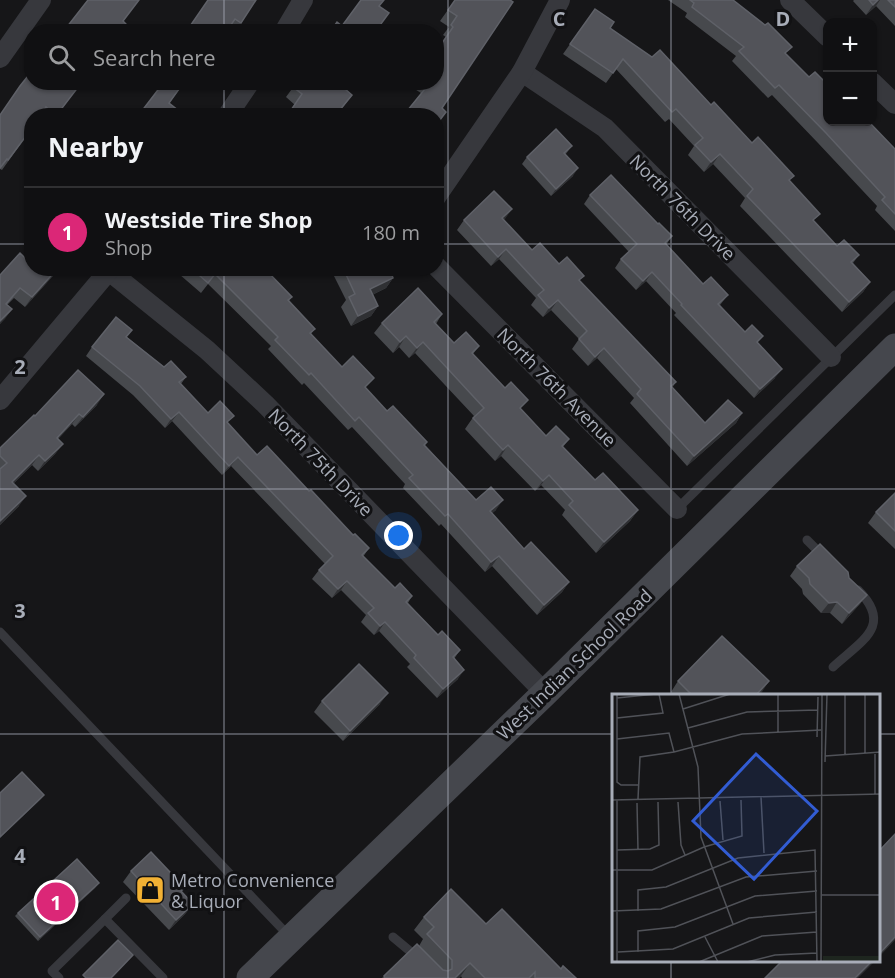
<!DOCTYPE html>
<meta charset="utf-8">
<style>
:root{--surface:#101012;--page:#19191b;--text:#f1f3f6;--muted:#9c9d9f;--line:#303032;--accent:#db2777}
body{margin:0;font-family:"Open Sans",sans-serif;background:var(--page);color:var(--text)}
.controls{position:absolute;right:18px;top:18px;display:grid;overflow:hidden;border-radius:12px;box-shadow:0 2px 4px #0004}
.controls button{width:54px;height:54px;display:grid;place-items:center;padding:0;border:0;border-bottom:2px solid var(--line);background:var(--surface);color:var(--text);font:30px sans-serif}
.you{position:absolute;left:399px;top:536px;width:21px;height:21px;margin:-15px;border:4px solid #fff;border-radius:50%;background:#1a73e8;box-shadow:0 0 0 9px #1a73e833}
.badge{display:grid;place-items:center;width:39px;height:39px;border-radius:50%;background:var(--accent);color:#fff;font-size:20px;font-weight:700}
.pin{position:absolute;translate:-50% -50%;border:3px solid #fff;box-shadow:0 2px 6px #0006}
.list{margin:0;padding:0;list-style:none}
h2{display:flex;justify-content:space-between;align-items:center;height:78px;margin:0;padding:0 24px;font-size:26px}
h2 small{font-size:20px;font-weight:400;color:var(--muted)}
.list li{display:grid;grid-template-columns:39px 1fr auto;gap:18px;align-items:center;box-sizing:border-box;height:90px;padding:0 24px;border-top:2px solid var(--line)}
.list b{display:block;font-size:22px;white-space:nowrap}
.list p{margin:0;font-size:20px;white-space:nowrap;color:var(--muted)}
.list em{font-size:20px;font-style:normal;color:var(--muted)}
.icon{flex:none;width:33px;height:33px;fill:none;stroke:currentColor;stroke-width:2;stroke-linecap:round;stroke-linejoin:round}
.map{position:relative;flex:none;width:895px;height:978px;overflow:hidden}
.search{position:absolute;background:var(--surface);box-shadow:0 2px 4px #0004;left:24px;top:24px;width:420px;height:66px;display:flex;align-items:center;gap:15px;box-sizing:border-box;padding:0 21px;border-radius:24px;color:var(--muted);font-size:22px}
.panel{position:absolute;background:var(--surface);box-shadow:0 2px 4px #0004;left:24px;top:108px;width:420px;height:168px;border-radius:24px}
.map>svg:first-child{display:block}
</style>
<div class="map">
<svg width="895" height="978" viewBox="0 0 895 978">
<rect width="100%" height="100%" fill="#161618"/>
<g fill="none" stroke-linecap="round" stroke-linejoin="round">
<g stroke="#37383d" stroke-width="9">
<path d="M677 509 895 295"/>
<path d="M807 540 822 555"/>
<path d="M0 632 289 936"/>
<path d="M833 667C861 641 894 626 858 590"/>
<path d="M105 919 126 898"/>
<path d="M393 937 417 957"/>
<path d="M59 978 52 971 105 919 163 978"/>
</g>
<g stroke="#37383d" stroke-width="20">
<path d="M790 0 828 37"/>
<path d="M284 32 303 0"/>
<path d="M0 58 41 0"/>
<path d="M522 72 605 128 831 357"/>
<path d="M872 82 895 104"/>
<path d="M227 116 250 82"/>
<path d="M436 197 522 72 560 0"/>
<path d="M436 266 677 509"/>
<path d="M109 271 207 350 265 404 545 693"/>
<path d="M0 400 111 268"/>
</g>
<path stroke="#45474d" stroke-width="27" d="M250 978 545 693 895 347"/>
</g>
<g fill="#47494d">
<path d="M256 0 235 32H232L228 29 186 32Z"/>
<path d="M455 0H510L442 108 446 112 436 126V116L421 93 413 88 416 82H436L446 37 443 35 449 27 440 21Z"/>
<path d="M668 0H733L787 55 828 122 895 149V231L875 210 877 206 818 143 772 95 768 98 732 61 736 56 685 17 687 13Z"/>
<path d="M854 0H895V26L876 6 866 15 853 1Z"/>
<path d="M595 9 610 28 711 105 752 143 790 182 814 221 837 246 859 255 853 263 870 282 863 292 842 312 740 206 745 198 713 164 704 172 688 155 694 146 669 119 665 122 616 69 606 83 563 54Z"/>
<path d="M155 82H185L169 103 160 87Z"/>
<path d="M185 82H199L194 89Z"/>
<path d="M297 82H349L345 89 352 95 336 116H287L295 105 286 97Z"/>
<path d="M20 86 57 116H32V128L2 170 0 169Z"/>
<path d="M572 146 565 155 573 176 551 196 522 164 527 157Z"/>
<path d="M590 195 658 224 672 236 666 245 703 284 728 295 720 305 745 332 758 344 775 378 754 398 674 315 676 313 646 281 636 290 615 268 621 259 629 252 584 204Z"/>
<path d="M464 220H504L532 250 559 264 580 281 676 382 672 388 705 423 742 413 736 423 687 466 630 403 634 398 597 358 588 366 572 349 579 339 551 310 543 317 531 305 536 298 499 259 491 266 457 230Z"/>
<path d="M32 268H60L25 307 14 298 7 305 12 309 0 324V275Z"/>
<path d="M172 268H240L244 272 292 297 289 301 315 329 311 334 342 367 366 389 387 411 427 442 425 445 476 500 496 510 492 513 524 549 569 582 562 592 537 615 492 566 485 572 441 524 439 526 403 488 405 484 352 427 348 430 304 383 302 385 268 349 271 346 208 284 201 293Z"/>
<path d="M330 268H389L393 278 386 288 372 295 378 306 371 316 351 326 341 307 346 300Z"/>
<path d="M442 314 436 324 454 343 479 346 473 354 521 410 546 436 569 439 563 447 595 480 638 510 630 521 596 553 562 515 565 510 541 485 535 491 501 456 495 461 465 429 474 416 415 353 409 358 399 347 393 353 374 333 382 323Z"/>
<path d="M127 337 164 367 186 377 181 384 208 413 229 424 257 455 309 491 353 535 369 548 363 557 395 588 412 596 408 603 438 635 460 650 454 659 458 679 437 698 407 667 410 664 379 631 374 635 361 622 366 615 341 590 332 598 312 579 319 570 325 564 231 466 222 475 172 421 165 428 133 395 86 356 92 347Z"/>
<path d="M97 405 75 427 72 424 58 439 63 444 55 454 38 471 32 465 14 483 19 506 0 525V448L35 416Z"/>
<path d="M895 493V549L868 523 876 512Z"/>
<path d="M797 566 849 578 867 595 859 605 842 624 830 613H821L803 594 802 589 790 576Z"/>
<path d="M678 681H769L758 696H675L671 692Z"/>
<path d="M322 701 380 704 343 741 314 712Z"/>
<path d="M131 871 182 892 193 904 185 914 169 930 123 882Z"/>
<path d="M96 887 38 941 15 916 18 913Z"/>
<path d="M424 917 486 924 576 978H462L461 976 459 978H382L419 946 423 939 414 930Z"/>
</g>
<g fill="#2f3033">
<path d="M878 0H880L876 6 866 15 873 5Z"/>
<path d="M720 154 713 164 704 172 711 162Z"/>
<path d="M578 168 573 176 551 196 556 189Z"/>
<path d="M512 209 505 219 495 228 502 218Z"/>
<path d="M506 249 499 259 491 266 498 257Z"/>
<path d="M58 268H60L25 307 32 297Z"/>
<path d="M652 272 646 281 636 290 643 281Z"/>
<path d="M393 278 386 288 362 300 370 289Z"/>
<path d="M870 282 863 292 842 312 849 302Z"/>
<path d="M558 300 551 310 543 317 549 308Z"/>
<path d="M378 306 371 316 351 326 358 316Z"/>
<path d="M12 309 5 319 0 324V321Z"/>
<path d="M406 336 399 347 393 353 400 342Z"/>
<path d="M423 342 415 353 409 358 417 348Z"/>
<path d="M604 348 597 358 588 366 595 357Z"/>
<path d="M782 369 775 378 754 398 760 389Z"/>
<path d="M104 394 97 405 75 427 83 417Z"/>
<path d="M179 412 172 421 165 428 171 419Z"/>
<path d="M742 413 736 423 687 466 694 456Z"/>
<path d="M79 414 72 424 49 448 57 438Z"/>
<path d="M63 444 55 454 38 471 45 461Z"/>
<path d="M508 445 501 456 495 461 503 450Z"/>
<path d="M39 455 32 465 5 492 12 482Z"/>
<path d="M238 457 231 466 222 475 229 466Z"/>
<path d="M549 475 541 485 535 491 543 481Z"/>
<path d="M26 496 19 506 0 525V521Z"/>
<path d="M503 500 496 510 484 521 490 511Z"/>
<path d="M638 510 630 521 596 553 604 542Z"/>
<path d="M499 556 492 566 485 572 491 562Z"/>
<path d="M347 581 341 590 332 598 338 589Z"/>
<path d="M569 582 562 592 537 615 544 605Z"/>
<path d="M867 595 859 605 842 624 849 613Z"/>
<path d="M837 602 830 613H821L829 603Z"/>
<path d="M385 622 379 631 374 635 380 626Z"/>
<path d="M464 670 458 679 437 698 443 689Z"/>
<path d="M769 681 762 692 758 696H755Z"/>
<path d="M388 693 380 704 343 741 350 731Z"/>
<path d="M44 795 41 799 0 838V837Z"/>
<path d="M99 883 96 887 38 941 40 937Z"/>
<path d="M193 904 185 914 169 930 176 920Z"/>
<path d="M895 937V940L879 957V954Z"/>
<path d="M871 962H874L858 978H855Z"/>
<path d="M470 963 461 976 459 978H455Z"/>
</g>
<g fill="#525359" stroke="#5f6168" stroke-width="1.5">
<path d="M88 0H139L123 21 126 24 121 32H63Z"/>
<path d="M208 0H256L241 23 235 19 226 32H186Z"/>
<path d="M361 0H384L379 6 389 13 375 32H330L337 22 342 26Z"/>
<path d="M455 0H510L513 2 442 108 446 112 436 125V116H403L429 84 428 82H436V52L453 27 451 25 457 16 448 10Z"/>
<path d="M690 0H733L765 25 768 23 792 47 785 53 809 77 815 72 828 85V122H861L863 123 865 122H869L895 149V214L882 200 885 197 826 133 779 85 775 88 739 51 744 47 692 7 694 3Z"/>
<path d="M869 0H878L873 5Z"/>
<path d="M888 0H895V7Z"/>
<path d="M595 9 614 22 610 28 652 57 660 50 711 105 714 102 752 143 758 137 794 176 789 180 820 214 813 220 837 246 844 240 859 255 851 262 870 282 849 302 747 196 753 189 720 154 711 162 695 145 703 138 676 109 672 112 623 59 613 73 570 44Z"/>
<path d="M32 71V82H82L56 116 46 107 40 116H32V128L8 160 7 159 0 168V115L20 86Z"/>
<path d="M164 82H184L169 103 179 111 176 116H138Z"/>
<path d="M297 82H348L344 88 352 95 335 116H327L324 113 321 116H287L302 94 293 87Z"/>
<path d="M556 129 572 146 564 153 578 168 556 189 527 157Z"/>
<path d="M611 175 658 224 659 223 672 236 665 243 703 284 711 277 728 295 718 304 745 332 752 325 763 336 757 342 782 369 760 389 681 305 682 304 652 272 643 281 621 259 637 244 590 195Z"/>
<path d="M494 191 512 209 502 218 532 250 540 243 559 264 567 257 584 276 579 280 676 382 671 386 705 423 728 400 742 413 694 456 637 394 641 389 604 348 595 357 579 339 587 331 558 300 549 308 538 295 544 290 506 249 498 257 464 220Z"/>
<path d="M20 253 27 260 32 255V268H58L32 297 20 288 6 304 12 309 0 321V275Z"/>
<path d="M191 268H240L244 272 247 268H264L292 297 288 300 315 329 310 333 342 367 353 356 374 378 365 387 387 411 393 406 427 442 424 445 476 500 491 487 503 500 490 511 524 549 531 542 569 582 544 605 499 556 491 562 448 514 445 516 409 478 413 475 359 417 355 421 311 373 309 375 275 340 278 337 215 274 208 283Z"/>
<path d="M343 268H389L393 278 370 289 378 306 358 316 349 297 355 294Z"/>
<path d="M418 288 442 314 434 322 454 343 466 332 479 346 472 353 505 388 511 382 528 400 520 408 546 436 556 426 569 439 562 446 595 480 603 473 638 510 604 542 569 505 573 501 549 475 543 481 508 445 503 450 473 418 484 408 423 342 417 348 406 336 400 342 382 323Z"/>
<path d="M116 317 132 330 126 337 164 367 171 361 186 377 179 382 208 413 220 401 234 416 227 422 257 455 267 446 309 491 311 490 353 535 355 534 369 548 362 555 395 588 400 583 412 596 406 602 438 635 442 631 460 650 453 657 464 670 443 689 414 658 416 655 385 622 380 626 368 613 374 608 347 581 338 589 319 570 333 556 238 457 229 466 179 412 171 419 140 386 92 347Z"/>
<path d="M78 370 104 394 83 417 79 414 57 438 63 444 45 461 39 455 12 482 26 496 0 521V469L7 463 0 456V448L34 415 35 416Z"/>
<path d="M895 493V531L876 512Z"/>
<path d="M820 544 848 572 849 578 867 595 849 613 837 602 829 603 810 584 809 578 797 566Z"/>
<path d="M722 636 769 681 755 696H693L678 681Z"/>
<path d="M359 664 388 693 350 731 322 701Z"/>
<path d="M22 772 44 795 0 837V793Z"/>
<path d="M895 834V937L879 954V851Z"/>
<path d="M151 852 185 888 181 891 193 904 176 920 131 871Z"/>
<path d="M77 859 99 883 40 937 18 913Z"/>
<path d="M451 889 486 924 502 909 561 969 563 966 576 978H535V972L529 978H485L470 963 455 978H385L384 976 417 944 443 970 448 971 452 969V960L427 934 434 927 424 917Z"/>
<path d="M118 940 133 955 111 978H86L83 975Z"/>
<path d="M781 962H871L855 978H765Z"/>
</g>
<path fill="none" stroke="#a8adb8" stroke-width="1.5" stroke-opacity="0.55" d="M224 0V32M448 0V978M671 0V696M224 82V116M0 244H32M436 244H895M224 268V978M0 489H895M0 734H613M878 734H895M671 962V978"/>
<defs>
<g id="shop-square" transform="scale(1.5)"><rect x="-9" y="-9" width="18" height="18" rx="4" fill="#f2b134" stroke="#111113"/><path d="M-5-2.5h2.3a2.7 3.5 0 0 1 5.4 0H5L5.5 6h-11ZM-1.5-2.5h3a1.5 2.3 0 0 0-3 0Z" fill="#111"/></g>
</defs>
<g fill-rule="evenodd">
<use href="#shop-square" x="150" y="890"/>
</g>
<g text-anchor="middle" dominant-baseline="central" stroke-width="6" stroke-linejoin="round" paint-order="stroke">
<g font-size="18" fill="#a8adb8" stroke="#111113">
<text transform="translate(683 207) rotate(45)">North 76th Drive</text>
<text transform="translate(557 387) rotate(45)">North 76th Avenue</text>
<text transform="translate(321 462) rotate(46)">North 75th Drive</text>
<text transform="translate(574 664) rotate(-44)">West Indian School Road</text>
</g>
<g font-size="18" fill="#a8adb8" stroke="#111113" text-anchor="start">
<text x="171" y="880">Metro Convenience<tspan x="171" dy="21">&amp; Liquor</tspan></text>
</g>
</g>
<g transform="translate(612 694)">
<rect width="268" height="268" fill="#161618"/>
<path d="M211 262H268V268H211Z" fill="#1e261f"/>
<path fill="none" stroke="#505258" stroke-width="1.5" d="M5 0V88L9 91H26M67 0 86 73 89 143 121 230M233 0V61M5 4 44 0M71 15 118 0M5 24 51 19 47 0M76 34 135 18 206 16M166 38V0M205 43 206 3M5 45 57 39 62 58M263 58V100M253 60V0M213 62 269 58M213 68 215 0M149 103 152 159M26 105 28 63 62 58 130 40 209 36M0 106 269 100M5 106V268M108 107 111 146M66 108 69 151 73 161M25 109 26 156M5 156 38 155 47 151 46 108M0 176H40L92 153 130 142 129 106M209 201H269M0 217 49 215 134 183 205 177M26 217V196L54 193 126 164 203 156 205 268M93 243 106 268M6 258 61 255 137 224 205 218M26 258V237L63 233 143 202 205 197M87 268 150 242 205 238M135 268 163 261 205 259M209 268 210 0"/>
<path fill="#325cd3" fill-opacity="0.15" stroke="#325cd3" stroke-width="3" d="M144 60 205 117 142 185 81 127Z"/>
<rect width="268" height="268" fill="none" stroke="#a8adb8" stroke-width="3"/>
</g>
<g font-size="20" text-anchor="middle" font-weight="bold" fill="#a8adb8" stroke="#111113" stroke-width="6" stroke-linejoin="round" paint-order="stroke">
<text x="559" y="26">C</text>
<text x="783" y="26">D</text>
<text x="20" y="374">2</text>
<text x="20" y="618">3</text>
<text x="20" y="863">4</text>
</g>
</svg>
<div class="controls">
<button>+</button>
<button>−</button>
</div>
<div class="you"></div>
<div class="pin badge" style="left:56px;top:902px">1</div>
<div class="search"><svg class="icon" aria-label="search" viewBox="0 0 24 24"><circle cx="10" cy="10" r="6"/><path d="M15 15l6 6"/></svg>Search here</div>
<section class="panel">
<h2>Nearby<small></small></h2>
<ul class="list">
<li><span class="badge">1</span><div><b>Westside Tire Shop</b><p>Shop</p></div><em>180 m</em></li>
</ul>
</section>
</div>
